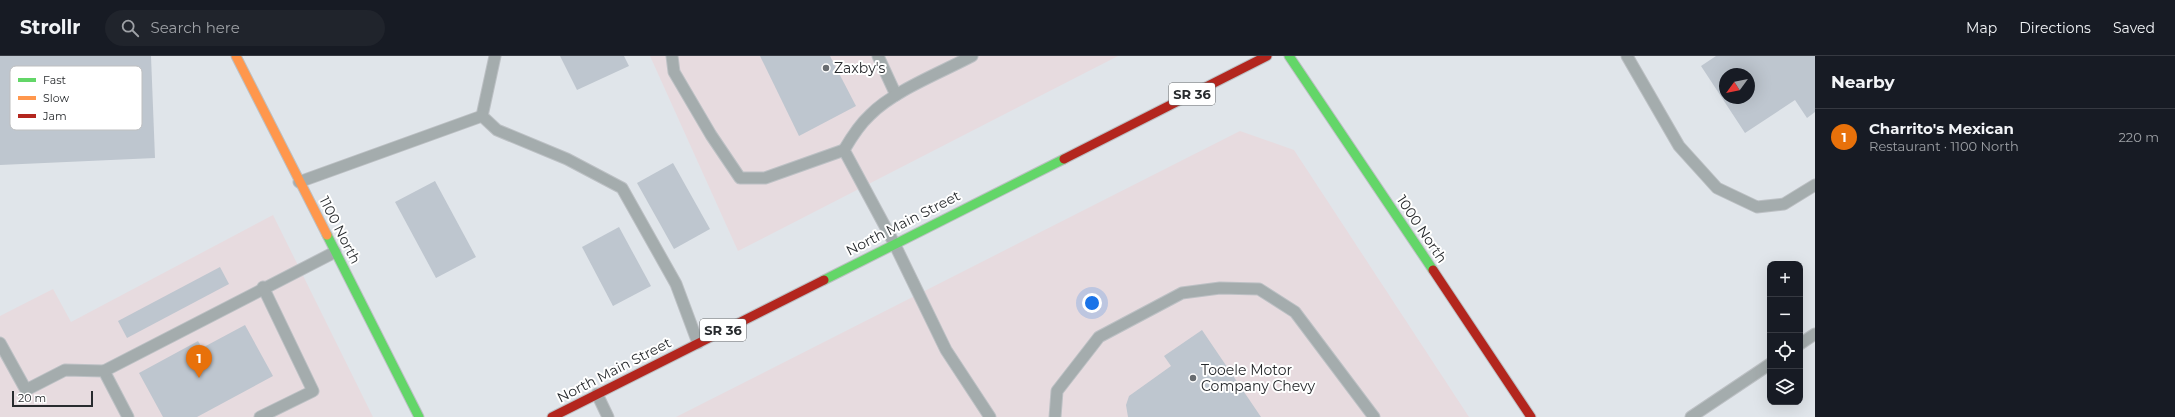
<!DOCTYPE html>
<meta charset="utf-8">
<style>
:root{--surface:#171b24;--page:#20242c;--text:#f1f3f6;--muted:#9ea1a6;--line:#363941;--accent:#1a73e8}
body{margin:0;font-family:Montserrat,sans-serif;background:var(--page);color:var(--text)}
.controls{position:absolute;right:12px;bottom:12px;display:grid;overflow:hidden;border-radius:8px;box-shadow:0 4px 16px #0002}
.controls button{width:36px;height:36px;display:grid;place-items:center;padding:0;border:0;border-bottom:1px solid var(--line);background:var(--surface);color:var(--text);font:20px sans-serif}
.compass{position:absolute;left:1719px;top:12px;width:36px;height:36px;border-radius:50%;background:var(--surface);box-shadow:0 4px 16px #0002;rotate:237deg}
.scale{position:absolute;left:12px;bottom:10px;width:81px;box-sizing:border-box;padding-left:4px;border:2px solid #282b2e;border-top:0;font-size:11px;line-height:14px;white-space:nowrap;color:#282b2e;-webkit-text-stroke:3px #fff;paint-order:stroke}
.you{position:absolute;left:1092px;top:247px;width:14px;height:14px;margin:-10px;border:3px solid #fff;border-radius:50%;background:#1a73e8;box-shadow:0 0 0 6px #1a73e833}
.badge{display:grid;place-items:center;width:26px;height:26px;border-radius:50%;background:var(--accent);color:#fff;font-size:13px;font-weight:700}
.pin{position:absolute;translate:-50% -33px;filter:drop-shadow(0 1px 2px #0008)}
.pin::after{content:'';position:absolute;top:21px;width:14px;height:12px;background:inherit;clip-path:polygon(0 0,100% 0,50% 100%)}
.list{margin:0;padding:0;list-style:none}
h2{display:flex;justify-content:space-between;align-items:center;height:52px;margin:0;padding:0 16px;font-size:17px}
h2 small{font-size:13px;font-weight:400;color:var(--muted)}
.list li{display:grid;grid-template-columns:26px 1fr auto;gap:12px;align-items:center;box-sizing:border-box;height:56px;padding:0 16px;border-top:1px solid var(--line)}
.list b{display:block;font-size:15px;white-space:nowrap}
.list p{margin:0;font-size:13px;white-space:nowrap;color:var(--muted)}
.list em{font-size:13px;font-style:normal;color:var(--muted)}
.icon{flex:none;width:22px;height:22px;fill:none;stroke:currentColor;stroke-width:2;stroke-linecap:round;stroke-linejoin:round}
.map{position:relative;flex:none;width:1815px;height:361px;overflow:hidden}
header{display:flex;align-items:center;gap:24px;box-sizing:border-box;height:56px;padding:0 20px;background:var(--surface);border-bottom:1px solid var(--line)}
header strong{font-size:19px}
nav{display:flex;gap:22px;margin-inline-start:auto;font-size:14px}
.search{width:280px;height:36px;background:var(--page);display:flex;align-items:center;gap:10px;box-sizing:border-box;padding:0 14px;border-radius:22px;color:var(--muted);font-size:15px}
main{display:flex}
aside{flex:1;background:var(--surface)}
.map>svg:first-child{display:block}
</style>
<header>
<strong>Strollr</strong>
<div class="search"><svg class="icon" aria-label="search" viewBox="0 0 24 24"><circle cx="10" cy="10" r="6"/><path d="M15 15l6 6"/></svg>Search here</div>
<nav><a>Map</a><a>Directions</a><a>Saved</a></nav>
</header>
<main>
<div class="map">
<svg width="1815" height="361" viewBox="0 0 1815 361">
<rect width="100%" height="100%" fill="#e0e5ea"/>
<g fill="#e7dbdf">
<path d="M650 0H1118L738 195Z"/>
<path d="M1240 75 1294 94 1469 361H676Z"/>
<path d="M273 159 373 361H0V260L53 233 71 266Z"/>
</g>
<g fill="#bec6cf" fill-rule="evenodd">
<path d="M0 0H151L155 102 0 109Z"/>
<path d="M560 0H624L629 10 577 34Z"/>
<path d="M760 0H830L856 50 799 80Z"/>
<path d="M1716 0H1815V56L1807 62 1795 44 1745 77 1701 10ZM1725 18H1749V42H1725Z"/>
<path d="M673 107 710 173 674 193 637 127Z"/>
<path d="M435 125 476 201 436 222 395 146Z"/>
<path d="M619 171 651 230 613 250 582 191Z"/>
<path d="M220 211 229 228 127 282 118 265Z"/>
<path d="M245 269 273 320 197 361H163L139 317 198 285 202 292Z"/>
<path d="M1202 274 1261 361H1128L1126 349 1129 340 1171 310 1164 300Z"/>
</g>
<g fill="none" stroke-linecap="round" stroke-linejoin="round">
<g stroke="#bcc0c4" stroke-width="13">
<g id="lane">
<path d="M672 0 674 16 711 79 740 122H765L844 94"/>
<path d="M878 0 896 39"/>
<path d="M972 0C942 16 893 35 870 59 859 69 851 82 844 94L894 187 946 294 990 361"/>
<path d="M1627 0 1679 90 1717 132 1757 151 1784 148 1815 129"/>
<path d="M482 60 495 0"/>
<path d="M299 126 482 60 497 74 567 103 622 132 676 228 698 287"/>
<path d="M0 287 26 334 65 314 104 315 128 361"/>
<path d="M1800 288 1815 278"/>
<path d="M104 315 335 196"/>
<path d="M597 338 608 361"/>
<path d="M260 361 313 335 263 231"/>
<path d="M1055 361 1057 335 1099 281 1182 237 1220 232 1259 233 1295 256 1374 361"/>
<path d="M1691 361 1770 308"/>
</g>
</g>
<g stroke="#bcc0c4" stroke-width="11">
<g id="fast">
<path d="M1289 0 1433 214"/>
<path d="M327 179 419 361"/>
<path d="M824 224 1064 103"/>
</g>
</g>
<g stroke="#bcc0c4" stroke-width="11">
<path id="slow" d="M236 0 327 179"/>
</g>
<g stroke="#bcc0c4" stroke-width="11">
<g id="jam">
<path d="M1064 103 1267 0"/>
<path d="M1433 214 1531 361"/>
<path d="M552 361 824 224"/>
</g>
</g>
<use href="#lane" stroke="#a4acad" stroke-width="11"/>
<use href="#fast" stroke="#63d668" stroke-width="9"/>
<use href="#slow" stroke="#ff974d" stroke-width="9"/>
<use href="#jam" stroke="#b3261e" stroke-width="9"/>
</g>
<g fill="#686c70" stroke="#fff" stroke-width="1.5">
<circle cx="826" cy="12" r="4"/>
<circle cx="1193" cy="322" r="4"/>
</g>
<g text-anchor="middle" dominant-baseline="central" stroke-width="4" stroke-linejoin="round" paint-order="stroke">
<g fill="#fff" stroke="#686b6d" stroke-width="1">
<rect x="1169" y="27" width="46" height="22" rx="3"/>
<rect x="700" y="263" width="46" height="22" rx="3"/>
</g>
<g font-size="13" font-weight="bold" fill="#282b2e">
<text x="1192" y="38">SR 36</text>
<text x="723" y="274">SR 36</text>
</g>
<g font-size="14" fill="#282b2e" stroke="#fff" text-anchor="start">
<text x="834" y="12">Zaxby's</text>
<text x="1201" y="314">Tooele Motor<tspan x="1201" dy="16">Company Chevy</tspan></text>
</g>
<g font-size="14" fill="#282b2e" stroke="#fff">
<text transform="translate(903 167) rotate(-27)">North Main Street</text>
<text transform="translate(1422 173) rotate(56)">1000 North</text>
<text transform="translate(340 174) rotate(63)">1100 North</text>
<text transform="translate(614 314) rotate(-27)">North Main Street</text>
</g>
</g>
<rect x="10" y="10" width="132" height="64" rx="6" fill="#fff" stroke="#bebfc0" stroke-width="1"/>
<rect x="18" y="22" width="18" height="4" fill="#63d668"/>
<rect x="18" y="40" width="18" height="4" fill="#ff974d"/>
<rect x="18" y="58" width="18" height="4" fill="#b3261e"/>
<g font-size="11" fill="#282b2e">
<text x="43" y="28">Fast</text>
<text x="43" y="46">Slow</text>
<text x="43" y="64">Jam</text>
</g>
</svg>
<div class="controls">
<button>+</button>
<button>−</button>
<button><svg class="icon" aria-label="locate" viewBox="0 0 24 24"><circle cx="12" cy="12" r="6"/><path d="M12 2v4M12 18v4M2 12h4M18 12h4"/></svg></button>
<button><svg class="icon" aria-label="layers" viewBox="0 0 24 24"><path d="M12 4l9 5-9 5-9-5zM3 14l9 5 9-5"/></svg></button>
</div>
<svg class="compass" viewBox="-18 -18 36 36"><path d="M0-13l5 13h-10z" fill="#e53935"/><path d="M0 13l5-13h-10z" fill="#9ea1a6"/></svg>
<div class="scale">20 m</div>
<div class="you"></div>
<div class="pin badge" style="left:199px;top:322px;background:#e8710a">1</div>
</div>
<aside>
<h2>Nearby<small></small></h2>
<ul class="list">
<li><span class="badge" style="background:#e8710a">1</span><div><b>Charrito's Mexican</b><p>Restaurant · 1100 North</p></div><em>220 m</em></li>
</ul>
</aside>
</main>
